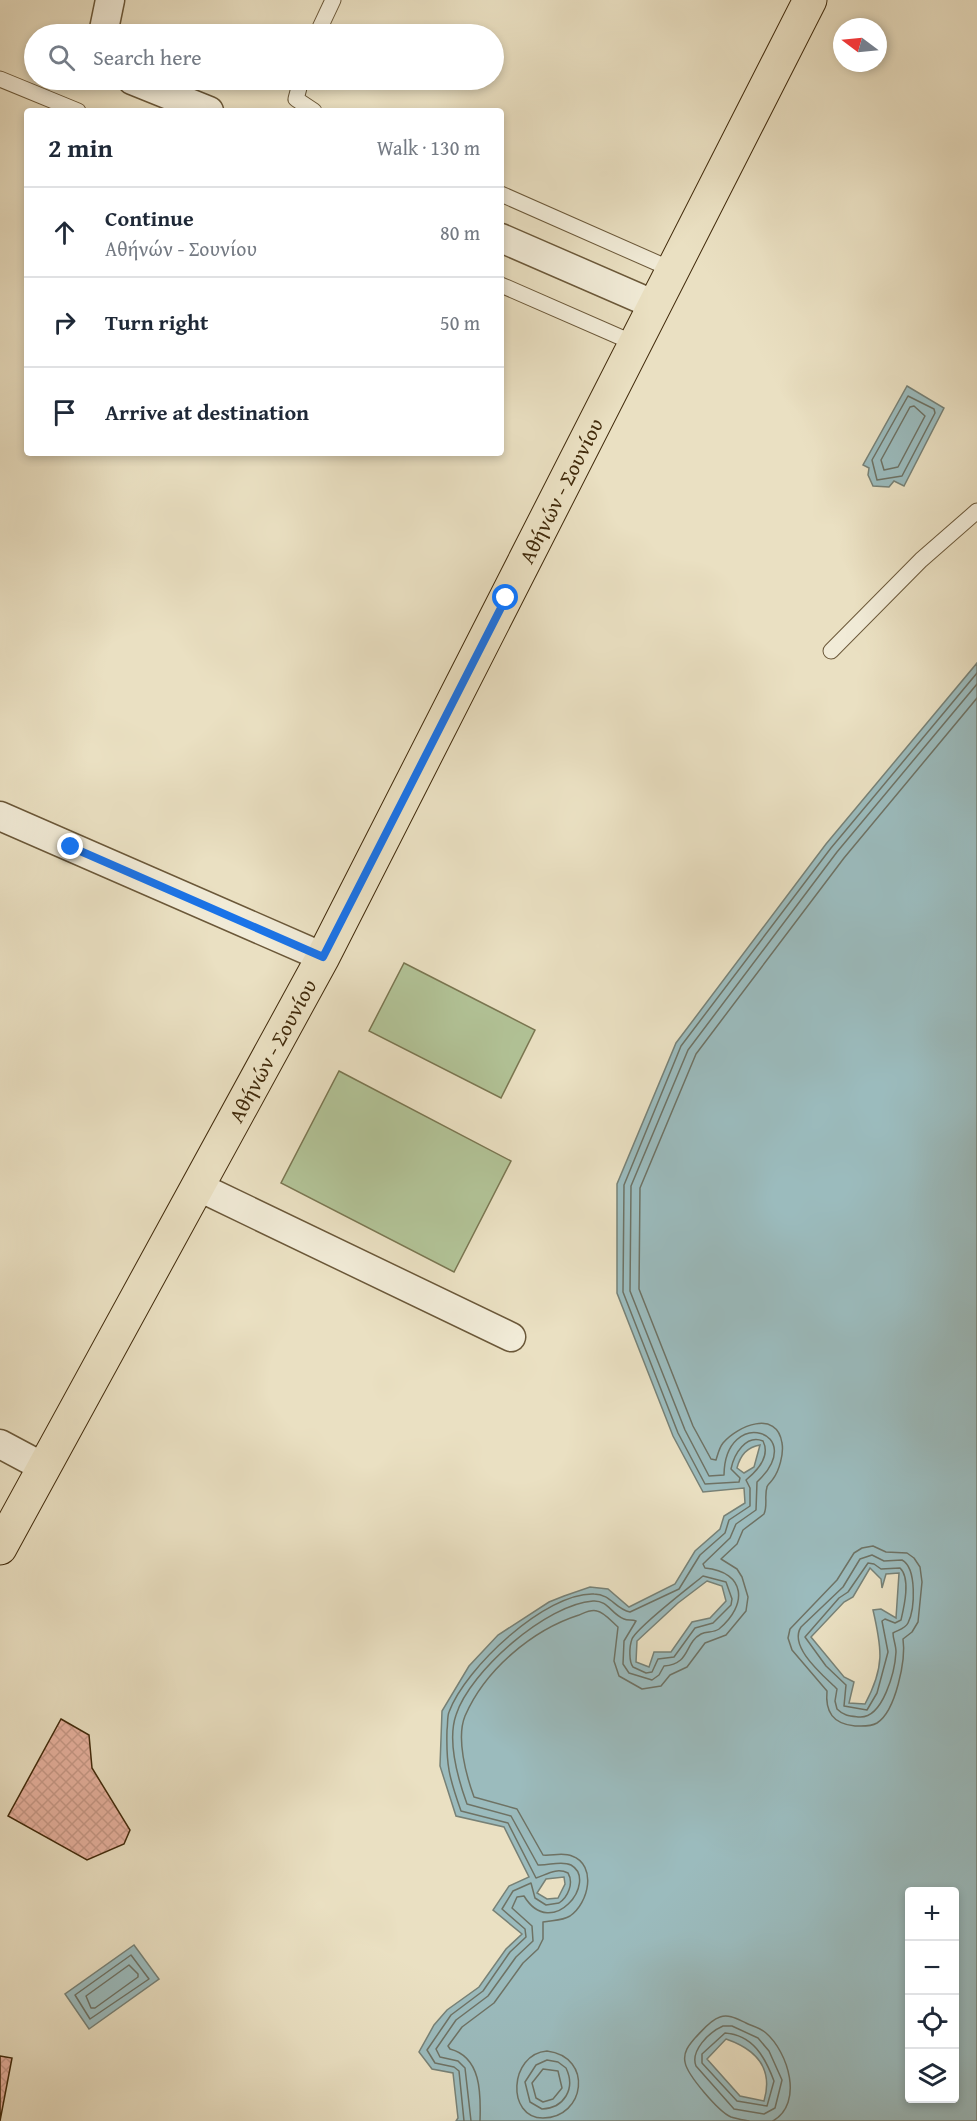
<!DOCTYPE html>
<meta charset="utf-8">
<style>
:root{--surface:#fff;--page:#f6f6f7;--text:#1f2937;--muted:#747a83;--line:#e0e1e3}
body{margin:0;font-family:"Gentium Book Plus",serif;background:var(--page);color:var(--text)}
.controls{position:absolute;right:18px;bottom:18px;display:grid;overflow:hidden;border-radius:6px;box-shadow:0 3px 9px #0003}
.controls button{width:54px;height:54px;display:grid;place-items:center;padding:0;border:0;border-bottom:2px solid var(--line);background:var(--surface);color:var(--text);font:30px sans-serif}
.compass{position:absolute;left:833px;top:18px;width:54px;height:54px;border-radius:50%;background:var(--surface);box-shadow:0 3px 9px #0003;rotate:286deg}
.stop{position:absolute;width:18px;height:18px;margin:-14px;border:4px solid #1a73e8;border-radius:50%;background:#fff}
.stop.end{background:#1a73e8;border-color:#fff;box-shadow:0 2px 6px #0008}
.list{margin:0;padding:0;list-style:none}
h2{display:flex;justify-content:space-between;align-items:center;height:78px;margin:0;padding:0 24px;font-size:26px}
h2 small{font-size:20px;font-weight:400;color:var(--muted)}
.list li{display:grid;grid-template-columns:39px 1fr auto;gap:18px;align-items:center;box-sizing:border-box;height:90px;padding:0 24px;border-top:2px solid var(--line)}
.list b{display:block;font-size:22px;white-space:nowrap}
.list p{margin:0;font-size:20px;white-space:nowrap;color:var(--muted)}
.list em{font-size:20px;font-style:normal;color:var(--muted)}
.icon{flex:none;width:33px;height:33px;fill:none;stroke:currentColor;stroke-width:2;stroke-linecap:round;stroke-linejoin:round}
.map{position:relative;flex:none;width:977px;height:2121px;overflow:hidden}
.search{position:absolute;background:var(--surface);box-shadow:0 3px 9px #0003;left:24px;top:24px;width:480px;height:66px;display:flex;align-items:center;gap:15px;box-sizing:border-box;padding:0 21px;border-radius:33px;color:var(--muted);font-size:22px}
.panel{position:absolute;background:var(--surface);box-shadow:0 3px 9px #0003;left:24px;top:108px;width:480px;height:348px;border-radius:6px}
.map>svg:first-child{display:block}
</style>
<div class="map">
<svg width="977" height="2121" viewBox="0 0 977 2121">
<defs>
<pattern id="building-cross-hatch" width="8" height="8" patternUnits="userSpaceOnUse" patternTransform="scale(1.5)"><rect width="8" height="8" fill="#e7b2a0"/><path d="M0 0l8 8M0 8l8-8" fill="none" stroke="#c79988"/></pattern>
</defs>
<rect width="100%" height="100%" fill="#eae0c2"/>
<filter id="stains"><feTurbulence type="fractalNoise" baseFrequency=".00333" numOctaves="4"/><feColorMatrix values="0 0 0 0 .2 0 0 0 0 .09 0 0 0 0 .02 0 0 0 .5 -.17"/></filter>
<radialGradient id="worn" r=".72"><stop offset=".6" stop-color="#630" stop-opacity="0"/><stop offset="1" stop-color="#630" stop-opacity=".3"/></radialGradient>
<g fill="#b2c397" stroke="#7a7651" stroke-width="1.5">
<path d="M404 963 535 1030 501 1098 369 1031Z"/>
<path d="M339 1071 511 1161 454 1272 281 1183Z"/>
</g>
<g fill="#9bbbbd" stroke="#778176" stroke-width="1.5" fill-rule="evenodd">
<path d="M907 386 944 408 904 486 894 481 889 487 873 486 868 475 869 468 863 465Z"/>
<path d="M977 663V2121H456L458 2118 453 2073 432 2069 419 2052 434 2025 447 2010 479 1987 506 1949 522 1934 493 1910 509 1886 529 1877 504 1827 456 1816 440 1766 442 1711 469 1666 498 1635 549 1602 564 1596 590 1587 608 1589 629 1607 675 1584 695 1551 720 1529 724 1516 745 1503 744 1488 703 1492 673 1436 617 1293V1184L676 1043 826 844ZM760 1445 754 1467 744 1473 737 1468C740 1456 747 1447 760 1445ZM870 1568 881 1579 882 1588 886 1574 899 1573 896 1618 881 1609 873 1610C882 1649 885 1667 865 1704L849 1703 854 1682 844 1677 811 1637 844 1602 853 1597ZM707 1581 722 1586 726 1601 710 1618 692 1622 671 1652H654L649 1667 636 1662 637 1641 678 1603ZM564 1877 565 1884 558 1898 547 1899 537 1893 546 1879ZM910 1892H954V2098H910ZM726 2039C755 2049 774 2067 764 2101L740 2096 707 2059Z"/>
<path d="M134 1945 159 1979 89 2029 65 1994Z"/>
</g>
<g fill="none" stroke-linecap="round" stroke-linejoin="round">
<g stroke="#6e7264" stroke-width="1.5">
<path d="M908 396 934 409 935 413 902 476 877 480 872 460Z"/>
<path d="M914 406 925 416 898 467 884 470 881 460 910 407Z"/>
<path d="M873 1546 886 1552 907 1553 914 1558 920 1567 922 1582 918 1622 912 1632 903 1639C906 1659 896 1711 877 1723 870 1727 863 1726 855 1726 833 1724 825 1712 827 1691L792 1650 788 1638 790 1629 837 1580 854 1553 862 1548Z"/>
<path d="M872 1555 884 1561 902 1560C917 1568 915 1609 908 1623 905 1629 898 1630 893 1633 893 1639 896 1645 896 1652 895 1671 883 1719 859 1717 850 1716 844 1716 837 1709L835 1701 837 1689C824 1676 788 1647 801 1627L843 1587 860 1559Z"/>
<path d="M868 1563 874 1564 881 1569 900 1568C911 1578 904 1607 901 1620L895 1623 885 1619 882 1621 888 1652 877 1693 867 1710 844 1706 846 1685 826 1666 805 1637 839 1598 848 1592Z"/>
<path d="M703 1576 726 1582 732 1599 731 1605 713 1623 695 1628 674 1657 658 1659 652 1672 646 1673 633 1667C629 1662 629 1647 632 1639 637 1627 691 1586 703 1576Z"/>
<path d="M131 1955 149 1979 90 2019 75 1995Z"/>
<path d="M129 1965 138 1974V1977L95 2008H91L86 1996Z"/>
<path d="M723 2026H732L758 2038 769 2051 782 2080 775 2108 764 2114 734 2109 696 2066C690 2051 709 2032 723 2026Z"/>
<path d="M725 2033C753 2035 765 2057 774 2081L767 2106 737 2101 702 2063V2054Z"/>
<path d="M547 2051C594 2057 585 2118 543 2118 506 2118 509 2054 547 2051Z"/>
<path d="M547 2060 558 2062 566 2068C576 2089 564 2108 542 2109L530 2102 525 2082 536 2065Z"/>
<path d="M543 2069 558 2071 562 2088 553 2099 543 2102 536 2098 532 2083Z"/>
<path d="M464 2121 459 2071 454 2067 435 2063 427 2050 451 2015 483 1991 510 1952 526 1937 525 1929 502 1909 513 1891 531 1883 535 1898 546 1905 559 1903C568 1897 574 1883 568 1873 556 1867 546 1875 536 1878L508 1823 461 1811C449 1777 446 1765 447 1730 448 1724 447 1717 449 1712 465 1668 546 1592 594 1594 611 1594 615 1609 630 1612L679 1589 700 1555 725 1533 729 1520 750 1506V1488L746 1480C757 1471 771 1457 763 1441 746 1434 734 1454 731 1469L740 1478 739 1482 705 1484 678 1433 623 1292 624 1185 681 1046 831 848 977 673"/>
<path d="M471 2121 465 2068 458 2061 440 2057 436 2049 456 2020 488 1996 516 1957 533 1941 532 1926 512 1908 517 1897 524 1896C552 1942 599 1881 571 1865 561 1860 548 1866 538 1865L511 1816 467 1804C458 1779 447 1741 456 1715 470 1671 547 1604 593 1601 608 1600 611 1614 624 1619 628 1621 632 1619 636 1621L624 1641 623 1664 629 1673 652 1680 659 1675 664 1666C691 1664 684 1643 701 1634 707 1631 713 1633 719 1629 748 1605 746 1572 705 1568L703 1564 730 1538 736 1524 756 1510 757 1482C810 1432 725 1405 724 1475L709 1476 685 1430 630 1291 631 1186 688 1050 837 852 977 684"/>
<path d="M480 2121C481 2093 481 2057 450 2049L448 2046 462 2027 494 2003 523 1963 538 1949 543 1939V1922C552 1920 562 1921 570 1916 589 1903 597 1865 572 1856 563 1852 552 1856 543 1855L517 1809 474 1797C466 1775 456 1738 465 1716 485 1670 532 1630 579 1615 584 1613 591 1609 597 1611 604 1612 612 1622 618 1627L614 1661 619 1676 642 1689 661 1686 670 1675 687 1667 705 1643 726 1635 746 1611 748 1597 742 1577 737 1569 721 1559 737 1544 743 1530 764 1514C768 1505 764 1496 767 1487 767 1485 772 1481 773 1479 779 1471 784 1454 782 1443 777 1409 737 1426 723 1443 719 1448 718 1454 716 1460L711 1459 693 1426 639 1289 640 1188 696 1054 844 858 977 698"/>
<path d="M749 2121C744 2120 737 2119 731 2117 719 2112 687 2075 685 2062 683 2052 689 2045 695 2038 702 2031 710 2020 720 2017 729 2014 737 2019 746 2023 752 2026 761 2028 766 2033 788 2052 804 2103 773 2121"/>
</g>
</g>
<g fill="url(#building-cross-hatch)" stroke="#412a0b" stroke-width="1.5">
<path d="M61 1719 89 1735 92 1768 130 1830 124 1844 87 1860 8 1816Z"/>
<path d="M0 2056 12 2058 0 2121Z"/>
</g>
<g fill="none" stroke-linecap="round" stroke-linejoin="round">
<g stroke="#6b5839" stroke-width="17">
<g id="lane">
<path d="M317 34 333 0"/>
<path d="M0 79 78 111"/>
<path d="M301 80 296 99 314 111"/>
<path d="M501 194 673 270"/>
<path d="M501 285 636 344"/>
<path d="M831 651 921 560 977 511"/>
</g>
</g>
<g stroke="#6b5839" stroke-width="31">
<g id="street">
<path d="M103 34 110 0"/>
<path d="M132 80 209 111"/>
<path d="M501 238 655 305"/>
<path d="M0 816 323 957"/>
<path d="M199 1187 511 1337"/>
<path d="M0 1444 45 1468"/>
</g>
</g>
<g stroke="#412a0b" stroke-width="35">
<g id="primary">
<path id="s1" d="M0 1548 323 957 810 0"/>
</g>
</g>
<use href="#lane" stroke="#f1ebd7" stroke-width="15"/>
<use href="#street" stroke="#f1ebd7" stroke-width="28"/>
<use href="#primary" stroke="#eae0c2" stroke-width="33"/>
</g>
<g fill="none" stroke-linecap="round" stroke-linejoin="round">
<path stroke="#1a73e8" stroke-width="8" d="M71 847 323 957 506 598"/>
</g>
<g text-anchor="middle" dominant-baseline="central" stroke-width="6" stroke-linejoin="round" paint-order="stroke">
<g font-size="21" fill="#412a0b" stroke="#f1ebd7">
<text stroke="none"><textPath href="#s1" startOffset="1197">Αθήνών - Σουνίου</textPath></text>
<text stroke="none"><textPath href="#s1" startOffset="567">Αθήνών - Σουνίου</textPath></text>
</g>
</g>
<rect width="100%" height="100%" filter="url(#stains)"/>
<rect width="100%" height="100%" fill="url(#worn)"/>
</svg>
<div class="controls">
<button>+</button>
<button>−</button>
<button><svg class="icon" aria-label="locate" viewBox="0 0 24 24"><circle cx="12" cy="12" r="6"/><path d="M12 2v4M12 18v4M2 12h4M18 12h4"/></svg></button>
<button><svg class="icon" aria-label="layers" viewBox="0 0 24 24"><path d="M12 4l9 5-9 5-9-5zM3 14l9 5 9-5"/></svg></button>
</div>
<svg class="compass" viewBox="-18 -18 36 36"><path d="M0-13l5 13h-10z" fill="#e53935"/><path d="M0 13l5-13h-10z" fill="#747a83"/></svg>
<div class="stop" style="left:506px;top:598px"></div>
<div class="stop end" style="left:71px;top:847px"></div>
<div class="search"><svg class="icon" aria-label="search" viewBox="0 0 24 24"><circle cx="10" cy="10" r="6"/><path d="M15 15l6 6"/></svg>Search here</div>
<section class="panel">
<h2>2 min<small>Walk · 130 m</small></h2>
<ul class="list">
<li><svg class="icon" aria-label="ahead" viewBox="0 0 24 24"><path d="M12 20V5M6 11l6-6 6 6"/></svg><div><b>Continue</b><p>Αθήνών - Σουνίου</p></div><em>80 m</em></li>
<li><svg class="icon" aria-label="right" viewBox="0 0 24 24"><path d="M7 20v-9h11M14 6l5 5-5 5"/></svg><div><b>Turn right</b></div><em>50 m</em></li>
<li><svg class="icon" aria-label="arrive" viewBox="0 0 24 24"><path d="M6 21V4h12l-3 4 3 4H6"/></svg><div><b>Arrive at destination</b></div></li>
</ul>
</section>
</div>
